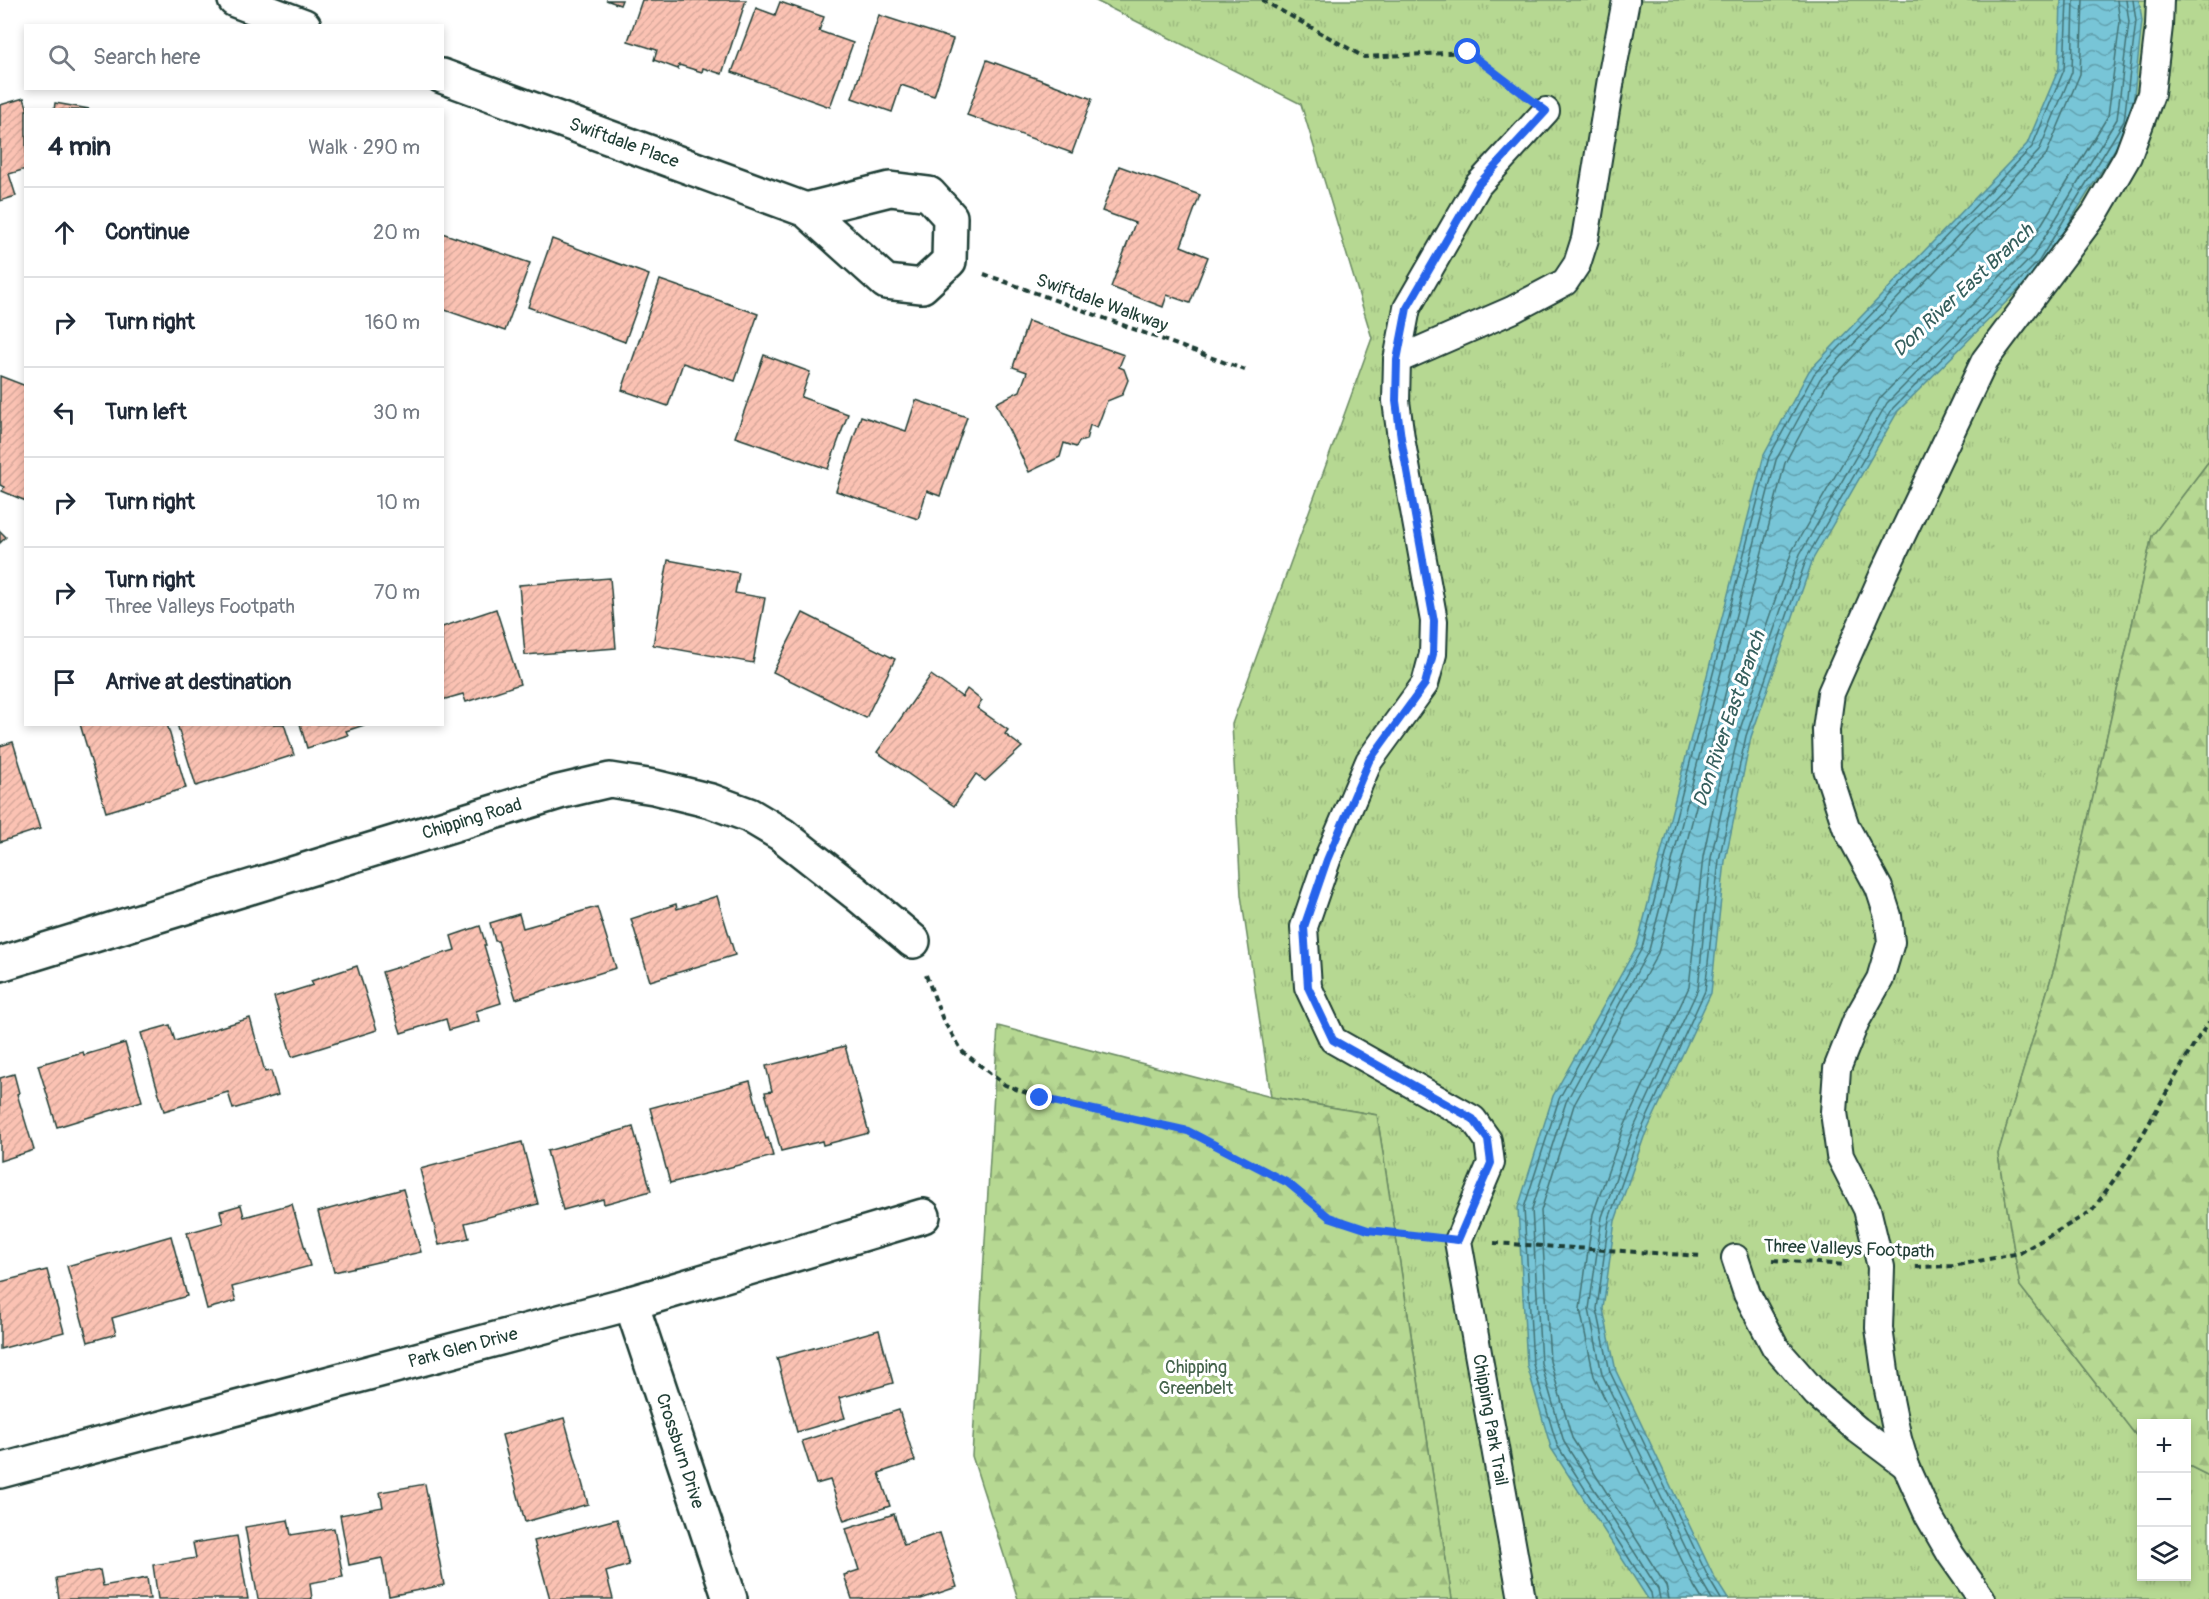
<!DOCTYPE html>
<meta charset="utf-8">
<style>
:root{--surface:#fff;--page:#f2f2f3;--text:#1f2937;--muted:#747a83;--line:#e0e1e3}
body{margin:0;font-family:Pangolin,sans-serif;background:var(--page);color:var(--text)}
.controls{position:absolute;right:18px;bottom:18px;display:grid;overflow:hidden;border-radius:0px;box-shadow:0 3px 9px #0003}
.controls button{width:54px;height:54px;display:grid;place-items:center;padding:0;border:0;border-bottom:2px solid var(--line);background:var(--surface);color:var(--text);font:30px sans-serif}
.stop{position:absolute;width:18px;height:18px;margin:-14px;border:4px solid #2563eb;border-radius:50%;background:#fff}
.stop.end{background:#2563eb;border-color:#fff;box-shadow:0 2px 6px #0008}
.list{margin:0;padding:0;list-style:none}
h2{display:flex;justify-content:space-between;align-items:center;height:78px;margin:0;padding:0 24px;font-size:26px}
h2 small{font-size:20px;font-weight:400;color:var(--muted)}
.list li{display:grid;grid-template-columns:39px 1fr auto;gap:18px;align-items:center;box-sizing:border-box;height:90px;padding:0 24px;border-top:2px solid var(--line)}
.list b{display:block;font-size:22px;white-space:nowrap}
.list p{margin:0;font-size:20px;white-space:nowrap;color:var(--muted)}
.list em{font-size:20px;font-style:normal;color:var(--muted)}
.icon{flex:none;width:33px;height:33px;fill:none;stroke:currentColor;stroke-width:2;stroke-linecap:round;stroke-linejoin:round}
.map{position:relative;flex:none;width:2209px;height:1599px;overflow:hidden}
.search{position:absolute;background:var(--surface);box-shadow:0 3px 9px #0003;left:24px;top:24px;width:420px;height:66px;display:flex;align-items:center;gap:15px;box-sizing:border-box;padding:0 21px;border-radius:0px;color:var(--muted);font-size:22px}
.panel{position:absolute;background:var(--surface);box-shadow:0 3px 9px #0003;left:24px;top:108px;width:420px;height:618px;border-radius:0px}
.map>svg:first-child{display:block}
</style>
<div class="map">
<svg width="2209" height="1599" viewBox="0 0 2209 1599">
<defs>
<pattern id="grass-tufts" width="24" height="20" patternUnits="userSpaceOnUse" patternTransform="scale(1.5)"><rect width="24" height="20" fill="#b6d892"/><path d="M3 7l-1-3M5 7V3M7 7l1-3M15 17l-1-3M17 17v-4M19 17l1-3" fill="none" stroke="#9cba7e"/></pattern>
<pattern id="forest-firs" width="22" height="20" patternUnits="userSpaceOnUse" patternTransform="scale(1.5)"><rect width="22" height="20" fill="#b6d892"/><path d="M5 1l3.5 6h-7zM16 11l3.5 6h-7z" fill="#9cba7e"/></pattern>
<pattern id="water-waves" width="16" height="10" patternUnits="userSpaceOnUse" patternTransform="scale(1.5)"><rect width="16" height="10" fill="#78c5d7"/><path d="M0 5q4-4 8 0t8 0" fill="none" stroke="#62a1af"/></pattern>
<pattern id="building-hatch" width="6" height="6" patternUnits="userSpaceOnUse" patternTransform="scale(1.5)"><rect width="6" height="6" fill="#fbc2b3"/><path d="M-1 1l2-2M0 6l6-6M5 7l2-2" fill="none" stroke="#d7a89b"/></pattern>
</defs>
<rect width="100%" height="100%" fill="#fff"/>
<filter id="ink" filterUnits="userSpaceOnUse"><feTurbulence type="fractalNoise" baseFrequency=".0167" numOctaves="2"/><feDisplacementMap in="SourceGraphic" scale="12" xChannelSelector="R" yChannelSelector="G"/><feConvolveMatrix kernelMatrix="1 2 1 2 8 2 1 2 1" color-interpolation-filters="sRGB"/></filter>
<g filter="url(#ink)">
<path fill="url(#grass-tufts)" stroke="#6a8a63" stroke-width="1.5" d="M1094 0H2209V461L2152 536 2055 965 1998 1154 2020 1286 2141 1442 2142 1576H2186L2187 1465 2209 1476V1599H1452L1377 1115 1271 1097 1241 895 1232 724 1372 338 1301 104Z"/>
<g fill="url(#forest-firs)" stroke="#6a8a63" stroke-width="1.5">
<path d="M2209 461V1476L2187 1465 2186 1424H2142L2141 1442 2020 1286 1998 1154 2055 965 2152 536Z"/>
<path d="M998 1026 1271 1097 1377 1115 1452 1599H1018L972 1456Z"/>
</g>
<path fill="url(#water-waves)" stroke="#548f96" stroke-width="1.5" d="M2061 0H2139L2142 21 2131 123 2043 265 1898 411 1813 559 1751 737 1725 861 1711 993 1644 1137 1615 1221 1603 1309 1616 1371 1714 1577 1728 1599H1648L1551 1448 1527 1365 1518 1208 1553 1096 1637 946 1764 455 1809 371 2027 144 2059 68Z"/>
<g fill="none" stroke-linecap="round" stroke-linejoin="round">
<g stroke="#437375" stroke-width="1.5">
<path d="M1652 1599 1651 1593 1557 1445 1533 1364 1524 1208 1559 1099 1642 948 1769 457 1814 374 2032 147 2064 70 2067 0"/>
<path d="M1660 1599 1658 1589 1564 1442 1541 1363 1532 1209 1566 1102 1649 950 1776 460 1820 379 2039 151 2072 72 2074 0"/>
<path d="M1669 1599 1666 1586 1572 1438 1550 1361 1541 1211 1574 1105 1658 953 1785 463 1827 384 2046 155 2080 74 2083 0"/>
<path d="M1702 1599 1694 1586 1594 1376 1580 1309 1593 1214 1623 1129 1689 987 1703 857 1729 733 1792 551 1880 398 2025 251 2108 116 2120 22 2117 0"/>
<path d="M1712 1599 1702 1582 1602 1374 1589 1309 1602 1217 1632 1132 1698 989 1711 858 1738 735 1800 554 1887 403 2033 256 2117 119 2129 22 2126 0"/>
<path d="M1721 1599 1709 1579 1610 1372 1597 1309 1609 1219 1639 1135 1705 991 1719 860 1746 736 1807 557 1893 408 2039 261 2124 121 2136 21 2133 0"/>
</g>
</g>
<g fill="url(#building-hatch)" stroke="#1f3d34" stroke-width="1.5">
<path d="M606 0H622L620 5Z"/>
<path d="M642 0H746L722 74 703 68 702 72 679 65 678 69 654 60 657 50 628 41Z"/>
<path d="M780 2 824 17 819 31 853 43 830 107 732 72 756 8 775 15Z"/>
<path d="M879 15 953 39 934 96 901 85 892 112 852 98Z"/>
<path d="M987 60 1092 99 1072 153 967 115Z"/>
<path d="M24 98 28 110H26V169L9 174 16 196 0 201V105Z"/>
<path d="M55 103 89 109V110H54Z"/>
<path d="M1119 166 1200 195 1181 246 1208 257 1190 303 1167 295 1163 307 1111 287 1135 223 1102 211Z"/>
<path d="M442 233 530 263 505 331 442 309Z"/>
<path d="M552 239 649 275 625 342 528 307Z"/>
<path d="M660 280 758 314 735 381 683 363 668 406 622 390Z"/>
<path d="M1028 321 1124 355 1119 367 1124 369 1128 380 1122 395 1107 401 1097 428 1090 425 1086 440 1079 442 1076 447 1064 443 1060 457 1029 472 996 403 1020 391 1027 372 1013 367Z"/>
<path d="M764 355 810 372 801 397 848 414 828 469 735 437Z"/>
<path d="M0 376 26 386V501L2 491 4 487 0 485Z"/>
<path d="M916 400 967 417 940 496 927 491 918 519 836 491 861 416 906 431Z"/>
<path d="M0 531 6 537 0 543Z"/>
<path d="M668 560 739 573 735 593 765 598 753 663 653 645Z"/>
<path d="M610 578 616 648 525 655 519 585Z"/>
<path d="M496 609 520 684 466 702 463 694 442 700V627Z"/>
<path d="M803 613 895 659 866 718 773 672Z"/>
<path d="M931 675 962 697 967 689 982 701 977 708 1008 730 1005 734 1022 747 985 781 976 774 954 806 877 752Z"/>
<path d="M80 724H167L186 788 106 812Z"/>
<path d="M177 724H284L294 755 196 786Z"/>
<path d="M300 724H367L346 731 348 735 307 748Z"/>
<path d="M13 742 40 829 0 842V746Z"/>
<path d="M717 896 735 955 650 981 631 919 676 904 677 909Z"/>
<path d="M597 907 616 968 516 999 498 941H495L490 923 519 914 523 928Z"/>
<path d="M480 926 486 945H484L501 1003 476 1011 479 1021 449 1030 446 1019 401 1033 382 972 455 950 451 936Z"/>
<path d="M357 966 377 1030 292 1057 274 997 313 985 311 981Z"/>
<path d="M250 1018 265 1072 271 1071 278 1095 233 1109 228 1092 164 1111 141 1033 170 1025 175 1041Z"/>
<path d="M125 1043 142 1101 57 1127 38 1065 83 1052 84 1055Z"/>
<path d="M845 1046 869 1133 823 1145 822 1141 781 1151 765 1092 772 1091 766 1066Z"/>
<path d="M14 1074 19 1093 17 1094 34 1150 0 1161V1078Z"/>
<path d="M750 1081 766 1139 768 1138 773 1156 670 1183 650 1108Z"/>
<path d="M633 1127 651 1191 604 1204 603 1199 563 1210 547 1151Z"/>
<path d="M522 1142 538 1204 465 1223 469 1238 439 1245 420 1169Z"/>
<path d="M403 1189 421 1252 334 1272 318 1212Z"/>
<path d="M292 1204 310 1266 232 1287 236 1301 207 1309 187 1233 223 1223 220 1211 241 1205 244 1217Z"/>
<path d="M171 1236 187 1296 112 1318 116 1334 88 1342 67 1266Z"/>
<path d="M47 1270 64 1332 0 1349V1282Z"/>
<path d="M879 1330 893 1383 839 1398 845 1418 797 1432 777 1358Z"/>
<path d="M899 1410 915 1461 879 1473 890 1506 844 1521 830 1480 816 1484 802 1441Z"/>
<path d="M564 1418 588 1504 525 1522 502 1435Z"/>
<path d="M425 1484 444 1585 389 1596 382 1558 349 1565 340 1515 383 1507 380 1492Z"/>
<path d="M894 1514 904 1545 940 1533 957 1587 921 1599H852L844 1575 859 1570 846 1529Z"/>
<path d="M617 1519 629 1565 606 1572 613 1599H550L534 1541Z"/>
<path d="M288 1520 291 1535 334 1528 343 1577 310 1583 312 1599H258L245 1527Z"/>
<path d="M237 1536 248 1599H158L153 1565 196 1558 193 1543Z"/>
<path d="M100 1570 103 1586 147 1578 150 1599H59L56 1578Z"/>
</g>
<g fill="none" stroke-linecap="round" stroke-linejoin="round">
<g stroke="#1f3d34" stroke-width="30">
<g id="service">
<path d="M1397 360 1407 308 1478 185 1546 111"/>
<path d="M1735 1258 1747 1294 1775 1347 1816 1394 1858 1430 1906 1466"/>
<path d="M1522 1599 1458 1241 1491 1163 1488 1140 1473 1119 1333 1040 1308 987 1304 927 1327 860 1369 761 1425 684 1433 654 1434 621 1401 438 1396 401 1397 360 1512 310 1565 282 1577 264 1585 239 1611 79 1626 0"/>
<path d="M1982 1599 1951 1555 1928 1515 1906 1466 1898 1439 1887 1385 1879 1328 1881 1267 1867 1209 1840 1156 1834 1112 1837 1069 1856 1021 1880 979 1891 942 1888 916 1879 888 1846 827 1827 769 1826 730 1831 693 1884 573 1985 360 2095 213 2128 156 2151 94 2159 26 2160 0"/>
</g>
</g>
<g stroke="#1f3d34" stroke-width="38">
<g id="minor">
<path d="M235 0 304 26"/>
<path d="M442 76 806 210 886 282 922 286 949 261 950 217 929 194 890 189 806 210"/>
<path d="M0 964 559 792 610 780 654 787 711 801 749 815 781 834 856 893 913 941"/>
<path d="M631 1303 730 1599"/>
<path d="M0 1471 631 1303 923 1216"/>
</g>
</g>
<g stroke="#1f3d34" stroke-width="4" stroke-dasharray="6 4.5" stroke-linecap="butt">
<path d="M1262 0 1364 57 1468 52 1518 90"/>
<path d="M984 274 1245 370"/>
<path d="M926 975 943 1020 963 1052 1005 1085 1040 1098 1188 1131 1288 1183 1329 1217 1368 1230 1424 1237"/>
<path d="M1494 1243 1702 1256"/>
<path d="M1773 1260 1846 1265"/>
<path d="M1916 1267 1953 1266 2020 1253 2092 1211 2130 1157 2194 1044 2209 1022"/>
</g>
<use href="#service" stroke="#fff" stroke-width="26"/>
<use href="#minor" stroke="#fff" stroke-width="33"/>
</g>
</g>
<g fill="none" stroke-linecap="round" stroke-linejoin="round" filter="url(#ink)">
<path stroke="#2563eb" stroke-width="8" d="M1040 1098 1188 1131 1288 1183 1329 1217 1368 1230 1458 1240 1491 1163 1488 1140 1473 1119 1333 1040 1308 987 1304 927 1327 860 1369 761 1425 684 1433 654 1434 621 1401 438 1396 401 1397 360 1407 308 1478 185 1546 111 1468 52"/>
</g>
<g text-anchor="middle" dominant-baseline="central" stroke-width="6" stroke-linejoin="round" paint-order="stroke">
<g font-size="18" fill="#1f3d34" stroke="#fff">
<text transform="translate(624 143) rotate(20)">Swiftdale Place</text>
<text transform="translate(1102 303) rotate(20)">Swiftdale Walkway</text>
<text transform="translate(472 819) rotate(-17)">Chipping Road</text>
<text transform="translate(1849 1249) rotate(2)">Three Valleys Footpath</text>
<text transform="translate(463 1348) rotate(-15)">Park Glen Drive</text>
<text transform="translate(1490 1420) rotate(80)">Chipping Park Trail</text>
<text transform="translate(680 1451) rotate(72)">Crossburn Drive</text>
</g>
<g font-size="18" fill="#45644c" stroke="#fff">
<text x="1196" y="1367">Chipping<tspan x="1196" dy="21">Greenbelt</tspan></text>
</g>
<g font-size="20" font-style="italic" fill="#355f5d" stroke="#fff">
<text transform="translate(1963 290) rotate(-43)">Don River East Branch</text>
<text transform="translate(1729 719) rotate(-71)">Don River East Branch</text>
</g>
</g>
</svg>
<div class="controls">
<button>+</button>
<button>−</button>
<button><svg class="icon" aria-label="layers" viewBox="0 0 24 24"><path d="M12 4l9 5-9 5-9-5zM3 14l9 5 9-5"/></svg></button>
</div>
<div class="stop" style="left:1468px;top:52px"></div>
<div class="stop end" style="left:1040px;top:1098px"></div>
<div class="search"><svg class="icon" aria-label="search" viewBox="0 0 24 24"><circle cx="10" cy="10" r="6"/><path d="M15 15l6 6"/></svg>Search here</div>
<section class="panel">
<h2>4 min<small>Walk · 290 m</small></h2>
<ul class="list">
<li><svg class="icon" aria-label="ahead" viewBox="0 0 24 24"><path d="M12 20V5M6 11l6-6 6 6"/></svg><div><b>Continue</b></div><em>20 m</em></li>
<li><svg class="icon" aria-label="right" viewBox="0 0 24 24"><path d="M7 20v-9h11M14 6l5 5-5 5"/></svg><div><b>Turn right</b></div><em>160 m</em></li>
<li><svg class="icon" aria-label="left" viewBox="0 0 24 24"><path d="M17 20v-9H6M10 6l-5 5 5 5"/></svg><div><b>Turn left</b></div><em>30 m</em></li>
<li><svg class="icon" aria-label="right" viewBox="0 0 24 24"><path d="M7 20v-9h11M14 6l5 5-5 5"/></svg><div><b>Turn right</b></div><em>10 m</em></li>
<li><svg class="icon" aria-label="right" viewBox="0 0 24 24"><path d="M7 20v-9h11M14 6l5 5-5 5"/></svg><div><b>Turn right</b><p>Three Valleys Footpath</p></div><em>70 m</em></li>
<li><svg class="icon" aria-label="arrive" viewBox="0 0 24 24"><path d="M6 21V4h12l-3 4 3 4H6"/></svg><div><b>Arrive at destination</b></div></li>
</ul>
</section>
</div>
